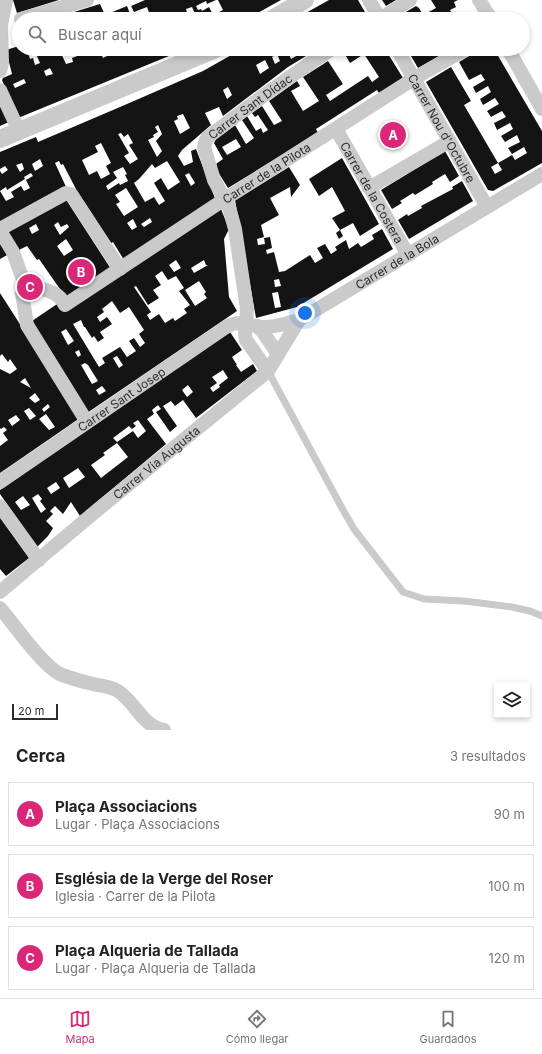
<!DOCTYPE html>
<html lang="es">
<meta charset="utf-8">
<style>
:root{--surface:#fff;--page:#f2f2f2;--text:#222;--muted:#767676;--line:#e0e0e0;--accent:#db2777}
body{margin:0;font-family:Inter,sans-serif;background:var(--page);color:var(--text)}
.controls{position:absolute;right:12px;bottom:12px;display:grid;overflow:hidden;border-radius:0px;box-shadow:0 2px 6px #0003}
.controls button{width:36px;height:36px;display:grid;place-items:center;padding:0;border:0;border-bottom:1px solid var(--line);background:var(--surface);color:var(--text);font:20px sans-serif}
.scale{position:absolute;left:12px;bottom:10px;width:46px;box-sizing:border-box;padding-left:4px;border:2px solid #2d2d2d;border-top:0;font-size:11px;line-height:14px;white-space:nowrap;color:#2d2d2d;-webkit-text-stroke:3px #fff;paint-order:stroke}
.you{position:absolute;left:305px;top:313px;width:14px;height:14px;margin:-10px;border:3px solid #fff;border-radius:50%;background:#1a73e8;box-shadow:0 0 0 6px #1a73e833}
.badge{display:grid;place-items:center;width:26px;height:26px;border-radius:50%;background:var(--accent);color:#fff;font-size:13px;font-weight:700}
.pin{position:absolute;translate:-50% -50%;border:2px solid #fff;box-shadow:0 1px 4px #0006}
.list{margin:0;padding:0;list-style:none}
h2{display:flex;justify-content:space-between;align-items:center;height:52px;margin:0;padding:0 16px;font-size:17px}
h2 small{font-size:13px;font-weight:400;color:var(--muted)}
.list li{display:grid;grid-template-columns:26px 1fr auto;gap:12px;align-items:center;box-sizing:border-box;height:64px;margin:0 8px 8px;padding:0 8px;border:1px solid var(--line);border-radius:0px}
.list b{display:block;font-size:15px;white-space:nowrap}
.list p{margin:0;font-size:13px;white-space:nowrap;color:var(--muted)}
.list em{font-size:13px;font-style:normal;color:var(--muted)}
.icon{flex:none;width:22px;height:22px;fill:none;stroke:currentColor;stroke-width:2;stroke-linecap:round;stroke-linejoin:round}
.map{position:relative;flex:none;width:542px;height:730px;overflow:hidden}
.search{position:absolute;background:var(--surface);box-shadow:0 2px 6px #0003;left:12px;right:12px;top:12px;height:44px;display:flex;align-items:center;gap:10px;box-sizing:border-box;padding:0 14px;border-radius:22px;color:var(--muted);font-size:15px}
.sheet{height:268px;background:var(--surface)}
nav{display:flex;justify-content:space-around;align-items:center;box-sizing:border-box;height:56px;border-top:1px solid var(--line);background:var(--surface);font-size:11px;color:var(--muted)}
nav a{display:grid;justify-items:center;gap:2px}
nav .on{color:var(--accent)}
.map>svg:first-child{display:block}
</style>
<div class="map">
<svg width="542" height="730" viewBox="0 0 542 730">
<rect width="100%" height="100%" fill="#fff"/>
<g fill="#141414" fill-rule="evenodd">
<path d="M13 0H59L17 13Z"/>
<path d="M145 0H216L207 4 206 1 196 6 198 10 201 9 202 11 209 7 213 15 223 10 218 0H281L247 19H180L178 15 168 19H147L146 16 150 15 147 7 134 12 131 6ZM192 7 195 14 188 16 186 9Z"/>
<path d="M329 0H358L365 12 358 16 360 19H350L347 13 339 17 340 19H295Z"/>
<path d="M382 0H396L386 6Z"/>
<path d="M431 0H458L454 2 456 7 450 10 455 19H442L439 14 430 19H394L416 6 419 8 423 15 436 8Z"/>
<path d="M100 4 105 15 127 6 132 19H51Z"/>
<path d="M19 46V49H27L30 59 33 58 35 65 40 63 36 54 48 49H59L66 64 73 62 72 58 80 55 77 49H104L100 51 103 58 109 55 106 49H186L18 118 2 80 3 78 12 74 6 50ZM50 68 53 74 46 76 44 71ZM24 79 26 83 15 88 13 84Z"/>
<path d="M242 49H287L291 59 298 55 296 49 316 50 288 67 223 116 219 107 205 113 211 125 182 150 178 156 184 166 193 162 191 151 196 149 216 201 124 260 113 242 111 243 77 191 63 164 61 165 59 161 55 163 67 189 0 225V191L6 201 14 197 11 192 21 186 24 191 30 188 26 180 33 176 31 173 24 177 25 179 7 190 6 187 0 191V171L2 174 8 170 5 166 0 169V152L36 137 38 142 120 107 203 71ZM277 54 280 61 275 64 272 57ZM265 60 269 68 260 74 256 65ZM228 87 232 95 227 99 223 90ZM183 114 190 128 180 134 174 121 178 119 177 116ZM158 125 162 134 156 141 162 151 157 157 148 140 154 137 153 135 158 132 155 127ZM121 133 124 137 128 134 133 143 129 145 138 159 130 164 124 156 129 153 118 134ZM101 143 111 163 106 166 110 174 101 179 97 171 89 175 82 160 98 152 95 146ZM40 159 43 166 35 171 32 164ZM167 161 180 182 168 190 161 178 154 183 165 201 159 205 154 197 145 202 134 183 139 179 152 164 155 168ZM22 163 24 169 20 172 16 165ZM123 167 127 174 125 175 128 181 120 185 119 183 108 190 106 186 117 178 113 172ZM189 173 195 183 191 186 185 175ZM126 188 138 207 124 216 116 204 120 202 115 195ZM150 218 152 222 144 227 141 224ZM133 219 137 227 132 230 127 223Z"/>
<path d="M347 49H385L403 78 379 93 377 90 316 129 318 133 228 188 218 172 216 164 223 159 214 143 216 139 235 125 246 144 254 138 242 120 247 116 256 131 261 128 263 133 268 130 258 115 255 117 252 113 262 106 274 125 282 121 269 101 297 81 300 86 291 91 303 111 319 101 303 77 328 61 343 84 326 95 330 101 368 76 372 82 379 77 364 54 350 63 343 51ZM236 139 241 147 227 155 222 147Z"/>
<path d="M407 49H451L418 68Z"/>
<path d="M481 49H494L542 131V163L493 191 488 190 426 82 451 67 471 101 464 105 498 163 491 167 495 174 502 170 498 163 512 155 515 160 527 153 524 147 512 154 508 148 520 142 517 135 505 142 501 136 513 129 510 123 497 130 494 123 506 117 502 111 491 117 487 111 499 104 495 98 483 105 480 99 491 92 488 86 476 93 473 87 485 80 481 74 469 80 459 62Z"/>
<path d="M0 102 9 122 0 126Z"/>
<path d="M445 151 459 176 450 182 445 174 432 182 433 184 415 195 413 193 400 201 402 203 392 209 381 190Z"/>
<path d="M342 158 379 224 360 236 353 223 340 230 332 218 345 211 332 187 319 196 309 179Z"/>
<path d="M289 167 300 185 291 197 290 187 270 198 279 215 261 225 264 237 257 239 258 245 265 244 264 238 270 237 272 248 266 250 267 254 274 252 279 272 285 271 310 255 315 263 323 258 317 248 325 244 331 254 337 250 335 247 346 240 349 249 358 243 361 247 374 239 372 235 382 229 393 249 297 307 256 318 235 200ZM279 279 281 286 275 287 274 280ZM278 292 281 307 275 308 272 293Z"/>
<path d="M462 181 473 201 409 239 398 220 407 214 408 216 422 208 421 206 453 189 452 187Z"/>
<path d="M65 198 111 269 67 299 39 259 37 260 27 246 19 250 6 230ZM58 222 61 227 67 224 69 227 60 235 54 225ZM36 224 39 230 32 234 29 228ZM66 239 73 250 64 256 57 246Z"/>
<path d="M221 209 229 229 224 239 229 297 237 311 87 413 32 321 60 302ZM176 260 181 268 174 272 169 265ZM204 260 206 265H208L194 273 191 268ZM162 271 168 280 176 276 184 288 179 291 190 305 184 309 187 313 175 321 173 318 165 323 159 314 150 320 147 315 151 312 134 287 136 286 148 305 159 298 153 290 161 285 155 276ZM199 281 206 292 204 294 207 298 195 306 185 290ZM112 301 120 313 129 307 144 330 139 334 145 343 140 347 134 338 129 341 136 351 127 357 120 347 102 358 105 363 99 367 73 324 81 320 84 327H85L92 338 94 336 98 342 104 338 100 332 112 324 107 317 100 322 97 317 104 312 102 309ZM66 329 74 341 68 345 61 332ZM79 350 81 355 78 357 75 352ZM117 356 123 365 119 368 113 358ZM85 363 88 365 98 381 92 384 81 365ZM102 386 106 391 99 395 96 390Z"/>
<path d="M340 230 343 236 339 239 336 233Z"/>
<path d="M0 240 9 254 0 259Z"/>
<path d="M0 293 80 418 0 473V446L8 440 3 433 7 430 4 427 1 429 0 428V369L10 374 17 369 10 359 8 362 2 354 0 356ZM25 378 31 388 20 382ZM35 393 40 400 35 403 29 398ZM48 404 50 407 44 412 42 409ZM29 408 36 416 30 420 24 411ZM46 414 55 427 49 430 39 419ZM16 415 20 420 12 426 8 420Z"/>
<path d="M230 332 242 350 232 357 237 365H236L241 372 253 364 257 371 196 418 183 400 175 406 171 401 163 406 177 426 170 432 156 412 161 409 158 405 152 410 154 414 147 419 166 444 80 516 71 502 63 514 55 506 50 511 53 514 46 521 53 528 48 536 37 547 0 494V490ZM223 370 228 378 219 385 220 387 213 392 210 388 217 383 212 377ZM188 385 193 392 187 397 182 390ZM138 420 146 431 138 438 133 431 117 442 113 438 129 426 132 429 136 426 133 423ZM117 443 128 457 101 478 91 465 105 455 103 453ZM78 468 85 477 69 488 63 478ZM56 482 60 488 51 494 47 488ZM38 494 42 499 40 501 46 509 41 513 32 498ZM23 496 30 505 21 510 15 502Z"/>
<path d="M0 517 29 558 6 576 0 569Z"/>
</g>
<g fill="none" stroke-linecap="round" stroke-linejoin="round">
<path stroke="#cacaca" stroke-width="7" d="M268 371 343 510 354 529 403 592 424 599 464 601 512 607 530 611 542 616"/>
<g stroke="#cacaca" stroke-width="14">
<path d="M369 0 380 19"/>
<path d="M479 0 491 19"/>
<path d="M21 19 87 0"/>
<path d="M380 19 410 0"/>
<path id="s1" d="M397 49 487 207"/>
<path d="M508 49 542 109"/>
<path d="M0 71 2 63 1 25 6 0"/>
<path d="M0 90 19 131"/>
<path id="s2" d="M336 129 408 255"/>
<path d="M369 188 450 141"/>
<path d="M0 229 66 193 71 194 120 269"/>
<path d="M0 231 13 252 22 277"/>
<path id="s3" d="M32 287C46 290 58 291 65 305L225 199 415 78 466 49"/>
<path d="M22 293 27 325 87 422"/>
<path d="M257 326 262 331 278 354"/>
<path id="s4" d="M268 371 246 340 245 335 247 309 235 229 229 207 214 180 204 147 206 140 208 137C249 106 289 76 332 49"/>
<path id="s5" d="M0 482 226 327C243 318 249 327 265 327 276 327 288 323 299 320L542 174"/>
<path d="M0 506 39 560"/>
<path id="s6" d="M0 592 101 507 268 371 299 320"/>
<path d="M0 608C14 624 44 668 62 675 71 678 80 681 89 683 99 686 109 686 118 691 136 703 142 726 164 730"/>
</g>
<g stroke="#cacaca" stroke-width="18">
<path d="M272 19 305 0"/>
<path d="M0 139 216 49"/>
</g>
</g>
<g text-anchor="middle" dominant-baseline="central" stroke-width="4" stroke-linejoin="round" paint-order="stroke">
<g font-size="12" fill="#2d2d2d" stroke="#fff">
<text stroke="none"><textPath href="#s4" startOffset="301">Carrer Sant Dídac</textPath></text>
<text stroke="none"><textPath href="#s1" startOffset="91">Carrer Nou d'Octubre</textPath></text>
<text stroke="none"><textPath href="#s3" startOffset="280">Carrer de la Pilota</textPath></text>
<text stroke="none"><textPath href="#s2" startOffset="73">Carrer de la Costera</textPath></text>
<text stroke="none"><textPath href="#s5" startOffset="463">Carrer de la Bola</textPath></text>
<text stroke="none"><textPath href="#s5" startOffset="147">Carrer Sant Josep</textPath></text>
<text stroke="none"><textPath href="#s6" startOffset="203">Carrer Via Augusta</textPath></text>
</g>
</g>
</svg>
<div class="controls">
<button><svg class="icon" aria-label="layers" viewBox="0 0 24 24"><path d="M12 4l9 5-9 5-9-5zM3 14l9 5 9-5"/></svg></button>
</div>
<div class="scale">20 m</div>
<div class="you"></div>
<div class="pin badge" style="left:393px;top:135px">A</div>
<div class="pin badge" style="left:81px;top:272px">B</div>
<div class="pin badge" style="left:30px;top:287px">C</div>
<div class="search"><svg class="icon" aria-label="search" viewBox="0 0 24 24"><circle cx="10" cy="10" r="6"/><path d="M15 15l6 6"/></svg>Buscar aquí</div>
</div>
<section class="sheet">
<h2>Cerca<small>3 resultados</small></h2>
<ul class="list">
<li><span class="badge">A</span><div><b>Plaça Associacions</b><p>Lugar · Plaça Associacions</p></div><em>90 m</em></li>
<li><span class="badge">B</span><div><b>Església de la Verge del Roser</b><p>Iglesia · Carrer de la Pilota</p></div><em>100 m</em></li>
<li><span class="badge">C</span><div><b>Plaça Alqueria de Tallada</b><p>Lugar · Plaça Alqueria de Tallada</p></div><em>120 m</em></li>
</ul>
</section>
<nav>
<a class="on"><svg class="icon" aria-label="map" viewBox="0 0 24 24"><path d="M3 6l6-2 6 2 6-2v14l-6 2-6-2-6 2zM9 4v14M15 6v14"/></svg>Mapa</a>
<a><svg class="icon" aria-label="directions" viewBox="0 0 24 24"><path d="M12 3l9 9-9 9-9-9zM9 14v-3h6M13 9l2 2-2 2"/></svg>Cómo llegar</a>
<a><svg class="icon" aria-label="saved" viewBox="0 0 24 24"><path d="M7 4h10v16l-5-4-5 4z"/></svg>Guardados</a>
</nav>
